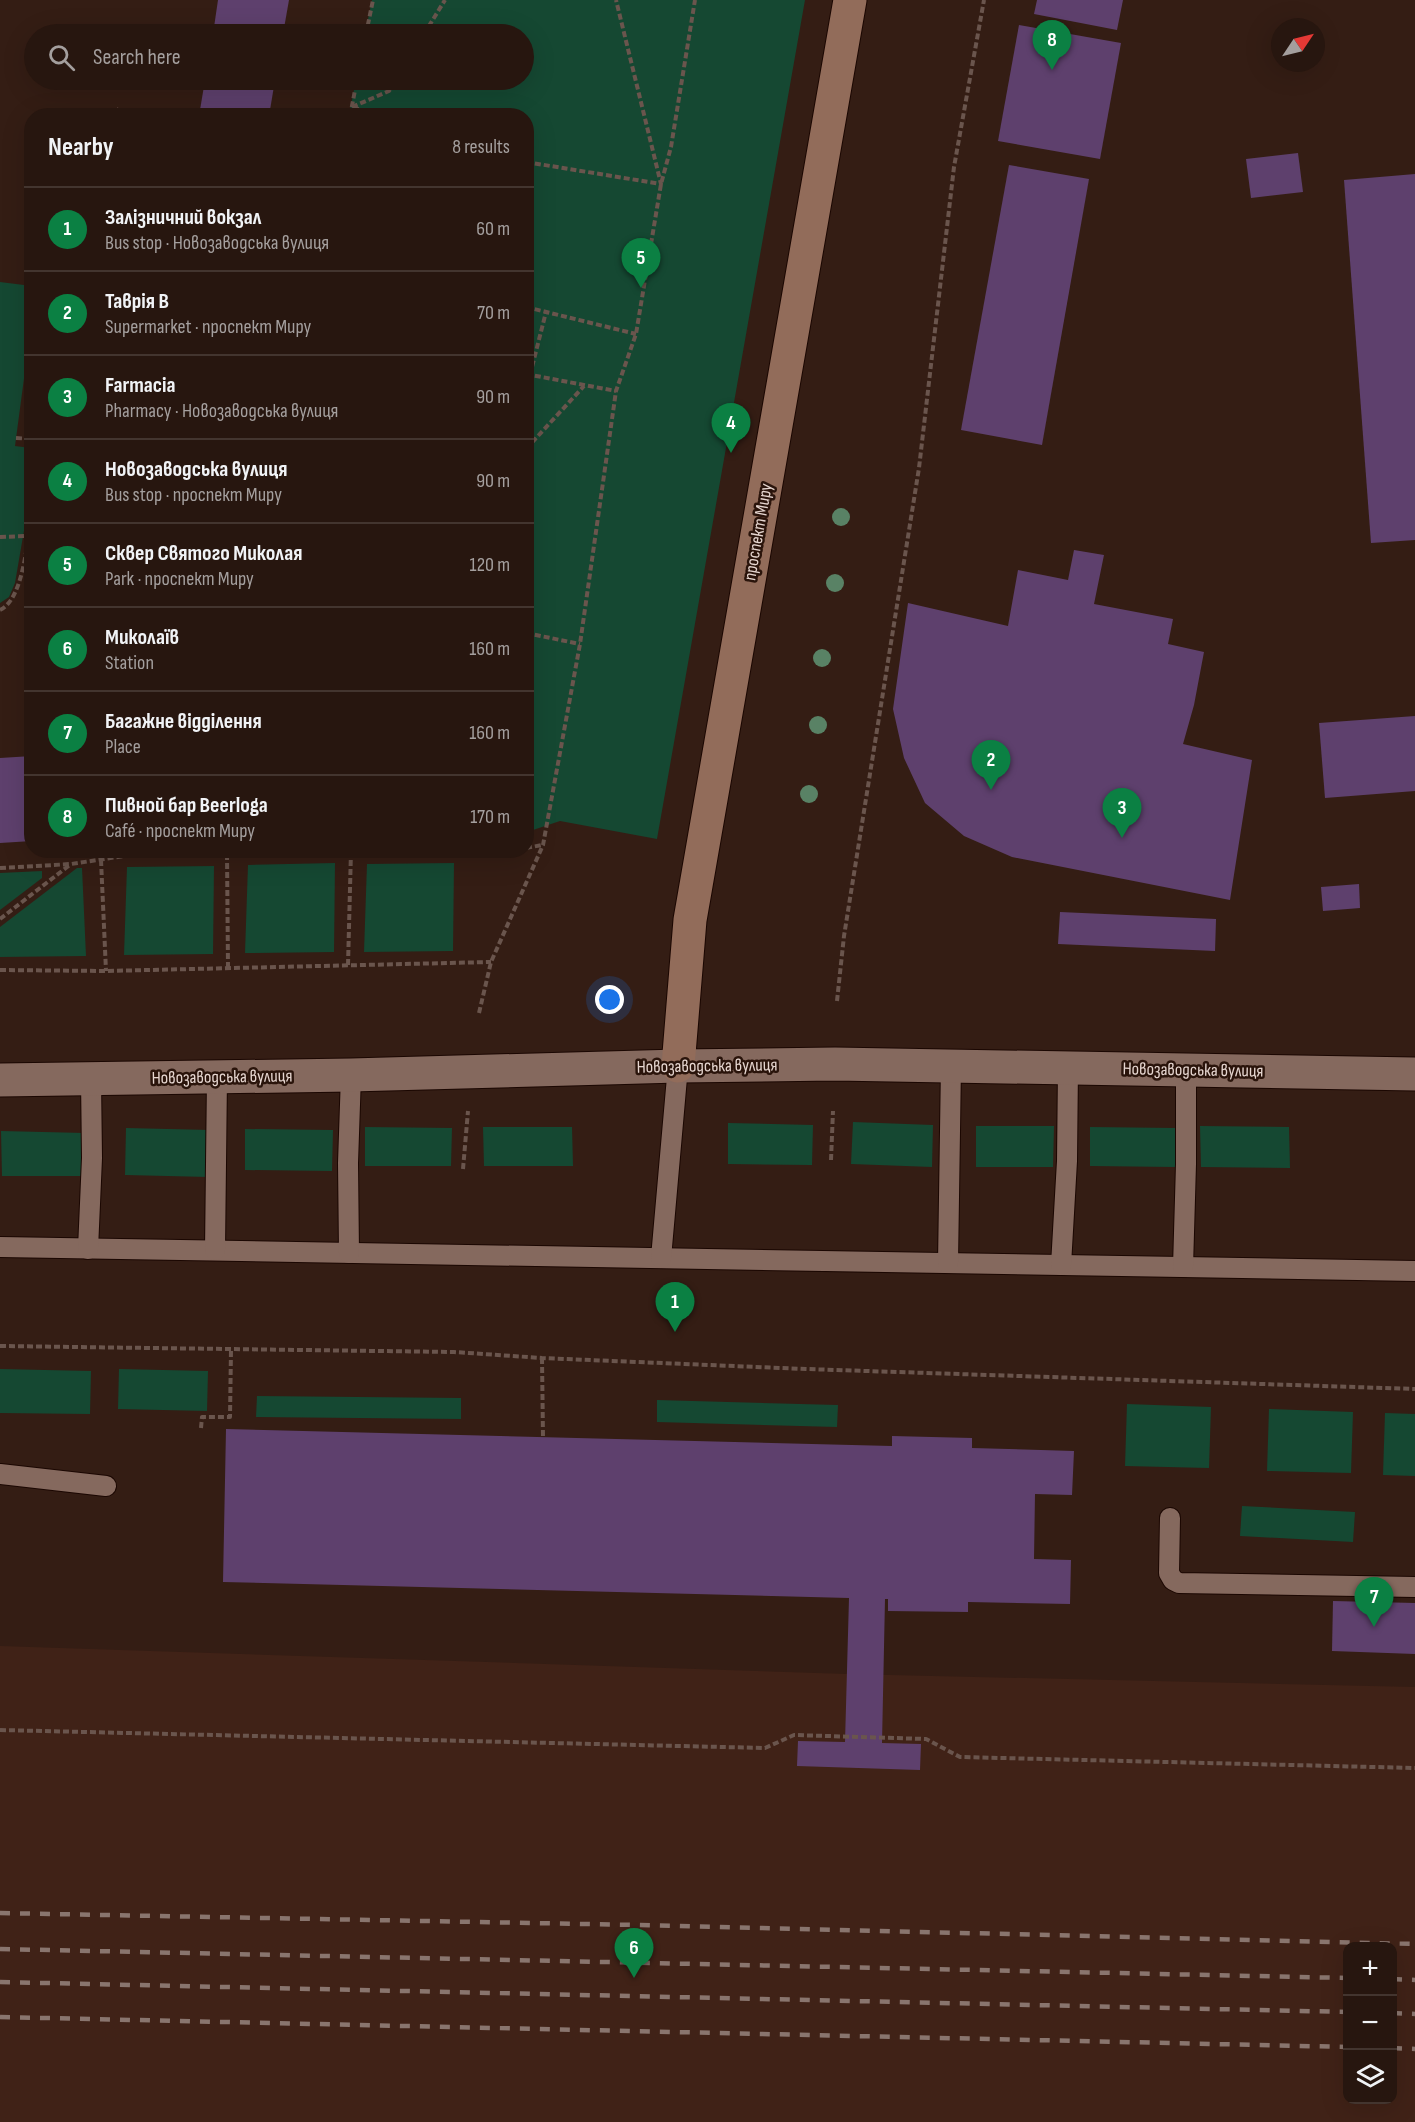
<!DOCTYPE html>
<meta charset="utf-8">
<style>
:root{--surface:#27160f;--page:#33231d;--text:#f1f3f6;--muted:#a49f9e;--line:#43352f;--accent:#0b8043}
body{margin:0;font-family:"Sofia Sans Condensed",sans-serif;background:var(--page);color:var(--text)}
.controls{position:absolute;right:18px;bottom:18px;display:grid;overflow:hidden;border-radius:12px;box-shadow:0 6px 24px #0002}
.controls button{width:54px;height:54px;display:grid;place-items:center;padding:0;border:0;border-bottom:2px solid var(--line);background:var(--surface);color:var(--text);font:30px sans-serif}
.compass{position:absolute;left:1271px;top:18px;width:54px;height:54px;border-radius:50%;background:var(--surface);box-shadow:0 6px 24px #0002;rotate:55deg}
.you{position:absolute;left:610px;top:1000px;width:21px;height:21px;margin:-15px;border:4px solid #fff;border-radius:50%;background:#1a73e8;box-shadow:0 0 0 9px #1a73e833}
.badge{display:grid;place-items:center;width:39px;height:39px;border-radius:50%;background:var(--accent);color:#fff;font-size:20px;font-weight:700}
.pin{position:absolute;translate:-50% -50px;filter:drop-shadow(0 2px 3px #0008)}
.pin::after{content:'';position:absolute;top:32px;width:21px;height:18px;background:inherit;clip-path:polygon(0 0,100% 0,50% 100%)}
.list{margin:0;padding:0;list-style:none}
h2{display:flex;justify-content:space-between;align-items:center;height:78px;margin:0;padding:0 24px;font-size:26px}
h2 small{font-size:20px;font-weight:400;color:var(--muted)}
.list li{display:grid;grid-template-columns:39px 1fr auto;gap:18px;align-items:center;box-sizing:border-box;height:84px;padding:0 24px;border-top:2px solid var(--line)}
.list b{display:block;font-size:22px;white-space:nowrap}
.list p{margin:0;font-size:20px;white-space:nowrap;color:var(--muted)}
.list em{font-size:20px;font-style:normal;color:var(--muted)}
.icon{flex:none;width:33px;height:33px;fill:none;stroke:currentColor;stroke-width:2;stroke-linecap:round;stroke-linejoin:round}
.map{position:relative;flex:none;width:1415px;height:2122px;overflow:hidden}
.search{position:absolute;background:var(--surface);box-shadow:0 6px 24px #0002;left:24px;top:24px;width:510px;height:66px;display:flex;align-items:center;gap:15px;box-sizing:border-box;padding:0 21px;border-radius:33px;color:var(--muted);font-size:22px}
.panel{position:absolute;background:var(--surface);box-shadow:0 6px 24px #0002;left:24px;top:108px;width:510px;height:750px;border-radius:24px}
.map>svg:first-child{display:block}
</style>
<div class="map">
<svg width="1415" height="2122" viewBox="0 0 1415 2122">
<rect width="100%" height="100%" fill="#341d14"/>
<path fill="#402217" fill-rule="evenodd" d="M0 1646 847 1674 1415 1687V2122H0ZM1348 1946H1392V2100H1348Z"/>
<g fill="#154832">
<path d="M372 0H805L657 839 560 821 527 832 526 116 349 115 356 80H524V34H365Z"/>
<path d="M0 282 32 286 31 326 15 446 31 448V490L15 583 9 597 0 603Z"/>
<path d="M335 863 334 952 245 953 248 865Z"/>
<path d="M454 863 453 951 364 952 367 864Z"/>
<path d="M214 866 213 954 124 955 127 867Z"/>
<path d="M77 868H82L86 956 0 957V927Z"/>
<path d="M42 871V878L0 910V873Z"/>
<path d="M853 1122 933 1125 932 1167 851 1164Z"/>
<path d="M728 1123 813 1125 812 1165 728 1164Z"/>
<path d="M976 1126H1054L1053 1167H976Z"/>
<path d="M1200 1126 1289 1127 1290 1168 1201 1167Z"/>
<path d="M365 1127 452 1128 451 1166H365Z"/>
<path d="M483 1127H572L573 1166H484Z"/>
<path d="M1090 1127 1175 1128V1167L1090 1166Z"/>
<path d="M126 1128 210 1130 209 1177 125 1175Z"/>
<path d="M245 1129 333 1130 332 1171 245 1170Z"/>
<path d="M1 1131 85 1133V1176H2Z"/>
<path d="M0 1369 91 1371 90 1414 0 1413Z"/>
<path d="M119 1369 208 1371 207 1411 118 1409Z"/>
<path d="M257 1396 461 1398V1419L256 1417Z"/>
<path d="M657 1400 838 1405 837 1427 657 1422Z"/>
<path d="M1127 1404 1211 1407 1209 1468 1125 1466Z"/>
<path d="M1269 1409 1353 1412 1351 1473 1267 1471Z"/>
<path d="M1385 1413 1415 1414V1476L1383 1475Z"/>
<path d="M1242 1506 1355 1512 1353 1542 1240 1536Z"/>
</g>
<g fill="#5e406d">
<path d="M218 0H289L283 34H213Z"/>
<path d="M1037 0H1123L1117 30 1034 14Z"/>
<path d="M1019 25 1121 43 1100 159 998 141Z"/>
<path d="M205 80H275L269 116H199Z"/>
<path d="M1298 153 1303 192 1251 198 1246 159Z"/>
<path d="M1009 165 1089 179 1042 445 961 430Z"/>
<path d="M1415 174V540L1371 543 1344 180Z"/>
<path d="M1074 550 1104 555 1094 604 1173 619 1168 644 1204 652 1194 705 1183 744 1252 760 1230 900 1012 857 964 836 925 803 904 758 893 709 908 603 1008 626 1018 570 1068 580Z"/>
<path d="M1415 716V791L1325 798 1319 723Z"/>
<path d="M32 756V841L0 843V758Z"/>
<path d="M1359 884 1360 908 1323 911 1321 887Z"/>
<path d="M1060 912 1216 919 1215 951 1058 944Z"/>
<path d="M226 1429 892 1446V1436L972 1438V1448L1074 1451 1072 1495 1035 1494 1034 1559 1071 1560 1070 1604 968 1602V1612L888 1611V1599H885L882 1743 921 1744 920 1770 797 1766 798 1741 845 1742 849 1598 223 1582Z"/>
<path d="M1333 1601 1415 1603V1654L1332 1651Z"/>
</g>
<g fill="none" stroke-linecap="round" stroke-linejoin="round">
<g stroke="#1b0702" stroke-width="22">
<g id="service">
<path d="M0 1247 1415 1271"/>
<path d="M88 1249 92 1158 91 1079"/>
<path d="M215 1250 217 1077"/>
<path d="M349 1253 348 1163 351 1075"/>
<path d="M661 1258 678 1066"/>
<path d="M948 1263 951 1065"/>
<path d="M1061 1265 1067 1161 1068 1067"/>
<path d="M1183 1267 1186 1164V1070"/>
<path d="M0 1474 106 1486"/>
<path d="M1170 1518 1169 1573 1173 1580 1179 1583 1415 1587"/>
</g>
</g>
<g stroke="#1b0702" stroke-width="35">
<path id="tertiary" d="M0 1080 351 1075 678 1066 835 1064 1415 1074"/>
</g>
<g stroke="#1b0702" stroke-width="35">
<path id="secondary" d="M678 1066 690 920 850 0"/>
</g>
<g stroke="#6a554d" stroke-width="4" stroke-dasharray="6 3" stroke-linecap="butt">
<path d="M366 34 373 0"/>
<path d="M424 34 445 0"/>
<path d="M352 107 389 91 396 80"/>
<path d="M353 107 377 116"/>
<path d="M109 116 119 109"/>
<path d="M350 116 357 80"/>
<path d="M526 162 661 184 616 0"/>
<path d="M526 307 636 334"/>
<path d="M526 374 616 391"/>
<path d="M530 375 546 312"/>
<path d="M16 438 32 439"/>
<path d="M526 449 584 386"/>
<path d="M0 537 27 536"/>
<path d="M0 610C24 599 27 539 32 514"/>
<path d="M526 633 580 644"/>
<path d="M526 848 542 845"/>
<path d="M206 850C254 859 304 850 353 851 405 851 458 859 510 850"/>
<path d="M227 854 228 967"/>
<path d="M101 860 106 971"/>
<path d="M0 868 71 864 164 850"/>
<path d="M0 919 71 864"/>
<path d="M348 965 351 851"/>
<path d="M0 970 106 971 491 962"/>
<path d="M837 1001 844 936 919 468 954 167 984 0"/>
<path d="M479 1013 491 962 543 845 580 644 616 391 636 334 661 184 671 147 695 0"/>
<path d="M831 1160 833 1111"/>
<path d="M463 1169 468 1111"/>
<path d="M0 1346 454 1352 542 1358 806 1369 1415 1389"/>
<path d="M542 1358 543 1437"/>
<path d="M201 1428 202 1417H230L231 1350"/>
<path d="M0 1730 765 1748 794 1735 926 1739 960 1757 1415 1768"/>
</g>
<use href="#service" stroke="#85695e" stroke-width="20"/>
<use href="#tertiary" stroke="#85695e" stroke-width="33"/>
<use href="#secondary" stroke="#926c5a" stroke-width="33"/>
<g stroke="#89756e" stroke-width="4.5" stroke-dasharray="10 10" stroke-linecap="butt">
<path d="M0 1913 637 1925 1415 1944"/>
<path d="M0 1949 1348 1978"/>
<path d="M1392 1979 1415 1980"/>
<path d="M0 1982 1348 2012"/>
<path d="M1392 2013 1415 2014"/>
<path d="M0 2017 1348 2047"/>
<path d="M1392 2048 1415 2049"/>
</g>
</g>
<g fill="#598265">
<circle cx="841" cy="517" r="9"/>
<circle cx="835" cy="583" r="9"/>
<circle cx="822" cy="658" r="9"/>
<circle cx="818" cy="725" r="9"/>
<circle cx="809" cy="794" r="9"/>
</g>
<g text-anchor="middle" dominant-baseline="central" stroke-width="5" stroke-linejoin="round" paint-order="stroke">
<g font-size="18" fill="#e6d6d0" stroke="#2a140b">
<text transform="translate(758 532) rotate(-80)">проспект Миру</text>
<text transform="translate(707 1066) rotate(-1)">Новозаводська вулиця</text>
<text transform="translate(1193 1070) rotate(1)">Новозаводська вулиця</text>
<text transform="translate(222 1077) rotate(-1)">Новозаводська вулиця</text>
</g>
</g>
</svg>
<div class="controls">
<button>+</button>
<button>−</button>
<button><svg class="icon" aria-label="layers" viewBox="0 0 24 24"><path d="M12 4l9 5-9 5-9-5zM3 14l9 5 9-5"/></svg></button>
</div>
<svg class="compass" viewBox="-18 -18 36 36"><path d="M0-13l5 13h-10z" fill="#e53935"/><path d="M0 13l5-13h-10z" fill="#a49f9e"/></svg>
<div class="you"></div>
<div class="pin badge" style="left:675px;top:1332px">1</div>
<div class="pin badge" style="left:991px;top:790px">2</div>
<div class="pin badge" style="left:1122px;top:838px">3</div>
<div class="pin badge" style="left:731px;top:453px">4</div>
<div class="pin badge" style="left:641px;top:288px">5</div>
<div class="pin badge" style="left:634px;top:1978px">6</div>
<div class="pin badge" style="left:1374px;top:1627px">7</div>
<div class="pin badge" style="left:1052px;top:70px">8</div>
<div class="search"><svg class="icon" aria-label="search" viewBox="0 0 24 24"><circle cx="10" cy="10" r="6"/><path d="M15 15l6 6"/></svg>Search here</div>
<section class="panel">
<h2>Nearby<small>8 results</small></h2>
<ul class="list">
<li><span class="badge">1</span><div><b>Залізничний вокзал</b><p>Bus stop · Новозаводська вулиця</p></div><em>60 m</em></li>
<li><span class="badge">2</span><div><b>Таврія В</b><p>Supermarket · проспект Миру</p></div><em>70 m</em></li>
<li><span class="badge">3</span><div><b>Farmacia</b><p>Pharmacy · Новозаводська вулиця</p></div><em>90 m</em></li>
<li><span class="badge">4</span><div><b>Новозаводська вулиця</b><p>Bus stop · проспект Миру</p></div><em>90 m</em></li>
<li><span class="badge">5</span><div><b>Сквер Святого Миколая</b><p>Park · проспект Миру</p></div><em>120 m</em></li>
<li><span class="badge">6</span><div><b>Миколаїв</b><p>Station</p></div><em>160 m</em></li>
<li><span class="badge">7</span><div><b>Багажне відділення</b><p>Place</p></div><em>160 m</em></li>
<li><span class="badge">8</span><div><b>Пивной бар Beerloga</b><p>Café · проспект Миру</p></div><em>170 m</em></li>
</ul>
</section>
</div>
